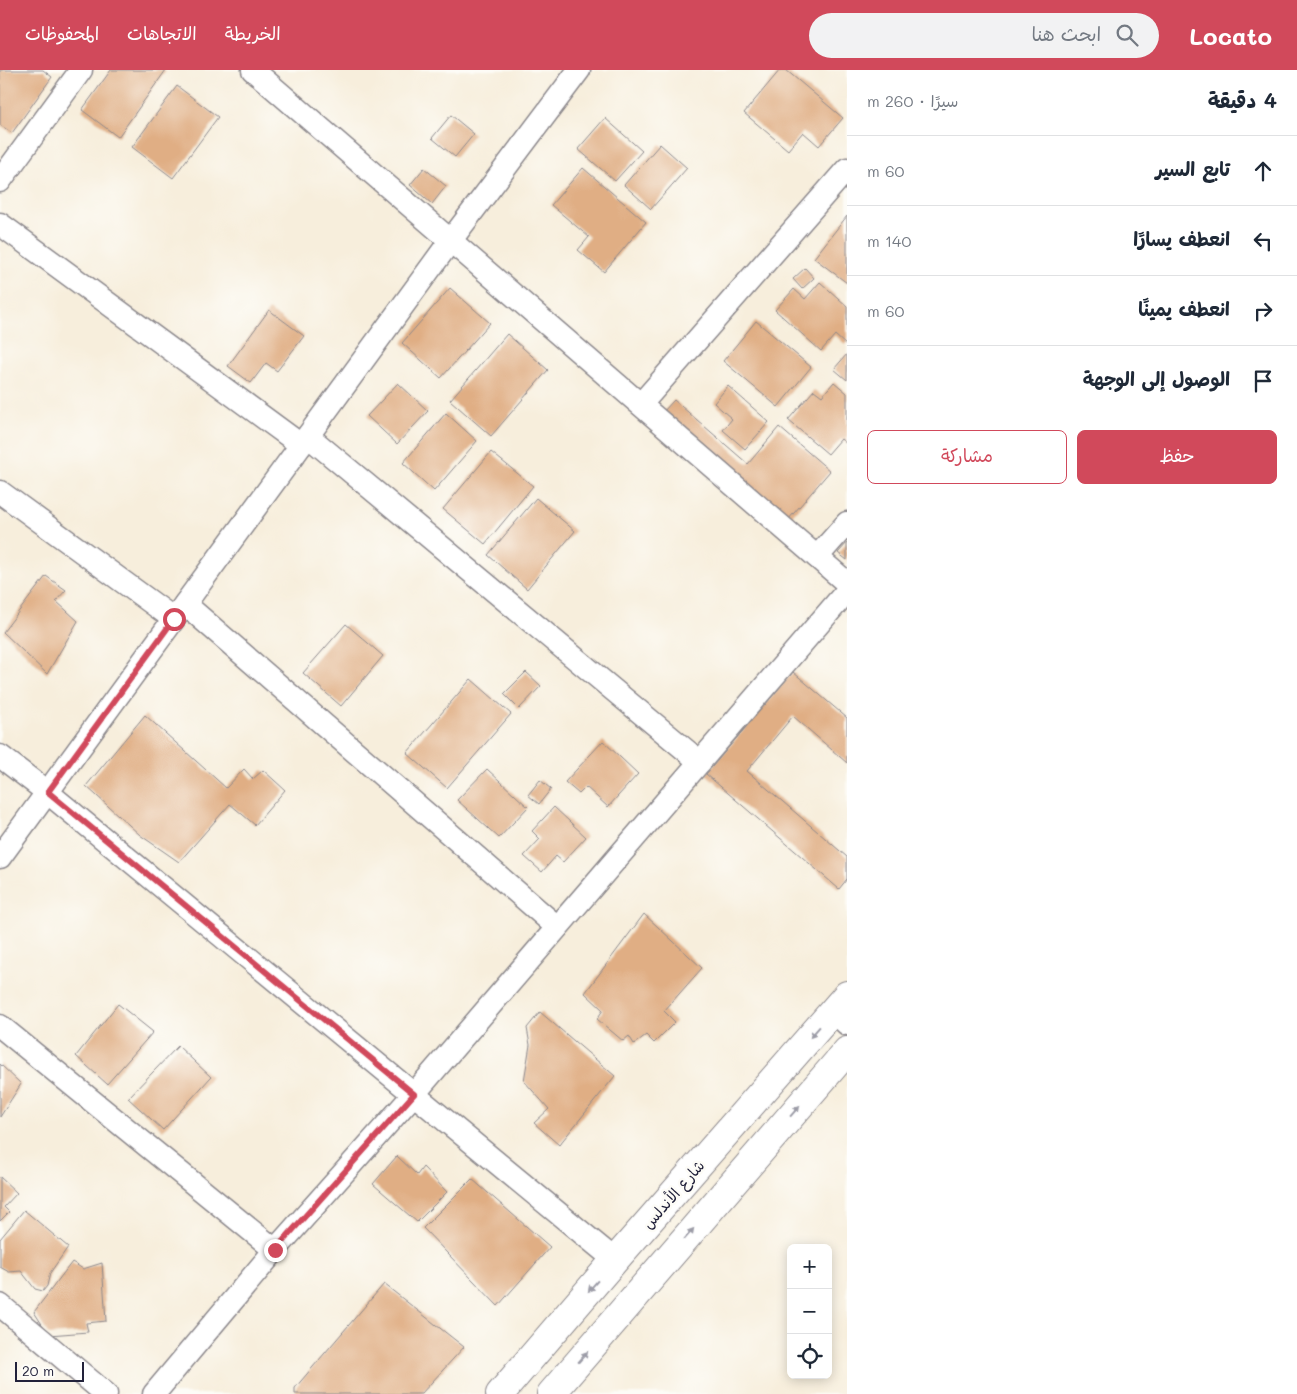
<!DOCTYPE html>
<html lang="ar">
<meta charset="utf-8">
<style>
:root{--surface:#fff;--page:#f2f2f3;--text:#1f2937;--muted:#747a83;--line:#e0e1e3;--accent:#d1495b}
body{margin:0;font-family:Mali,"Playpen Sans Arabic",sans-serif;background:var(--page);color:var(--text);direction:rtl}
.controls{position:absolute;right:15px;bottom:15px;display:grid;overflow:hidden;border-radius:8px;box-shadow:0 2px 12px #0003}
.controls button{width:45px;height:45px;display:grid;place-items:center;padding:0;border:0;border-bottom:1px solid var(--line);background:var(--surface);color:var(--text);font:25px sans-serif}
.scale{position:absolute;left:15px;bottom:12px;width:69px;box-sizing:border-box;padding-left:5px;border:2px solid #22223b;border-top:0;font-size:14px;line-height:18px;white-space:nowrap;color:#22223b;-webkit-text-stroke:4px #fdfcf7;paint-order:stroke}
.stop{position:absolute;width:15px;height:15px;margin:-11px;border:4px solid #d1495b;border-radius:50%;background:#fff}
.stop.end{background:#d1495b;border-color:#fff;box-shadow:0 1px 5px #0008}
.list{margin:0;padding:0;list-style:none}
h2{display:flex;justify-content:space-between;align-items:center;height:65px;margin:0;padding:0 20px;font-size:21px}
h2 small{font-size:16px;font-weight:400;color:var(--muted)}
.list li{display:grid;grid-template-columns:32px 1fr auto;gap:15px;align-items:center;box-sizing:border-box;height:70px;padding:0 20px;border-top:1px solid var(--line)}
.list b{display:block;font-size:19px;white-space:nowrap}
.list em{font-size:16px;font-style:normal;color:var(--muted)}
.actions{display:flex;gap:10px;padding:15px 20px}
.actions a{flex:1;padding:11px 0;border:1px solid var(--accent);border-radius:8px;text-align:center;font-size:18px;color:var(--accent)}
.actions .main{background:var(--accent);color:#fff}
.icon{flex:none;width:28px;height:28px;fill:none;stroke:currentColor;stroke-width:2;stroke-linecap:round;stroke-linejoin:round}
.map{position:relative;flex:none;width:847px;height:1324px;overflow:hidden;direction:ltr}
header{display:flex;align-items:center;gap:30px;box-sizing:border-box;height:70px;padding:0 25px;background:var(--accent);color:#fff}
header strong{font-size:24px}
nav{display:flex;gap:28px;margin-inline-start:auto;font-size:18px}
.search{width:350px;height:45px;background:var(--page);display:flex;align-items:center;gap:12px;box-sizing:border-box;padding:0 18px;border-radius:28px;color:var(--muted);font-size:19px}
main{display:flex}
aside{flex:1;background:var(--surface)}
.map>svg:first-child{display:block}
</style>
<header>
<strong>Locato</strong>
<div class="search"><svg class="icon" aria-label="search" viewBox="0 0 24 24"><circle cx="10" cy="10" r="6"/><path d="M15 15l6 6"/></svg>ابحث هنا</div>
<nav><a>الخريطة</a><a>الاتجاهات</a><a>المحفوظات</a></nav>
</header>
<main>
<aside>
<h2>4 دقيقة<small>سيرًا · 260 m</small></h2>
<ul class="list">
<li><svg class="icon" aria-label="ahead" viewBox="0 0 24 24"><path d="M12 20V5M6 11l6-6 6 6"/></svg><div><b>تابع السير</b></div><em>60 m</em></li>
<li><svg class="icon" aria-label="left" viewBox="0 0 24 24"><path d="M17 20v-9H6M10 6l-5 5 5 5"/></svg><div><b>انعطف يسارًا</b></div><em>140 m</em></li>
<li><svg class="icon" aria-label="right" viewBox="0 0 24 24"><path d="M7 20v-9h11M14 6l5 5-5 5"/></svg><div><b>انعطف يمينًا</b></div><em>60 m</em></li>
<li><svg class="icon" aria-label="arrive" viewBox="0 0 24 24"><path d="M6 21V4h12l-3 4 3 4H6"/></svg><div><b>الوصول إلى الوجهة</b></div></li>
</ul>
<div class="actions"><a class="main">حفظ</a><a>مشاركة</a></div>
</aside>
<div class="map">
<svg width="847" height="1324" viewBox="0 0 847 1324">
<rect width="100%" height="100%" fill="#fdfcf7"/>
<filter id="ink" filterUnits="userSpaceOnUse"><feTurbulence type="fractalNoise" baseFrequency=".02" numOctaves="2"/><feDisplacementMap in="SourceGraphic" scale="10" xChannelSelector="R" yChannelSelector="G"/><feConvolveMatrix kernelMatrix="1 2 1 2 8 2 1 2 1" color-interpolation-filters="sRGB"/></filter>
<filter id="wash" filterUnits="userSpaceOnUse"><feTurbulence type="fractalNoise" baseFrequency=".0096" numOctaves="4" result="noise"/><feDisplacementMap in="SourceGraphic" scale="20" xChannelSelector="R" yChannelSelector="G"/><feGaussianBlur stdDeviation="1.12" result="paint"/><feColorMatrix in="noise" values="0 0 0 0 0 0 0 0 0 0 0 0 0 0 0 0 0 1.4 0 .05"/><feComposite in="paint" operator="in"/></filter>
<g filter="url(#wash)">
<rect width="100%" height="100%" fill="#f7eedc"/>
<g id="blocks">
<g fill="#e0ae84">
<path d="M0 0H43L52 7 12 63 0 55Z"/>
<path d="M111 0H166L118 67 82 40Z"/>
<path d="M780 0H786L843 48 819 76 803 62 788 80 744 43Z"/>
<path d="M177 16 218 47 173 108 132 77Z"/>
<path d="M451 45 474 64 455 87 432 68Z"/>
<path d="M605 48 642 81 615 111 578 79Z"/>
<path d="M660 74 687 98 651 139 624 115Z"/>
<path d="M424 98 446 116 432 134 410 115Z"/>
<path d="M583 98 646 152 604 202 578 180 589 167 551 135Z"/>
<path d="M847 146V213L814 188Z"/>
<path d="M805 198 814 208 802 219 793 209Z"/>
<path d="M820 212 847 236V274L846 275 835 265 821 281 775 240 794 219 805 229Z"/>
<path d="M450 218 490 253 441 308 402 273Z"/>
<path d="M269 240 304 266 277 301 266 293 251 313 228 296Z"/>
<path d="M756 251 811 297 778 337 723 291Z"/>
<path d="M507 264 548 300 491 366 450 330Z"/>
<path d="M847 284V310L834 299Z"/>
<path d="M834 312 847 323V374L841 369 828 384 788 350 814 320 822 326Z"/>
<path d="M398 313 428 341 397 374 367 346Z"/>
<path d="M728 316 769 352 745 379 723 360 732 349 714 333Z"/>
<path d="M674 330 748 394 779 357 830 401 788 450 663 342Z"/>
<path d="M446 343 477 371 434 421 403 393Z"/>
<path d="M491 382 533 416 485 474 443 439Z"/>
<path d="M536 428 575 461 527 519 488 485Z"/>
<path d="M847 473V490L838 483Z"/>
<path d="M46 506 66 520 56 531 78 551 47 604 3 562Z"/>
<path d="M346 554 383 586 341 636 303 603Z"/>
<path d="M526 602 541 616 519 639 504 624Z"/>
<path d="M793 602 847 648V693L793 646 747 701 847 787V809L839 819 706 704Z"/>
<path d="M471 609 511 644 447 718 407 683Z"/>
<path d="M145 645 226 718 244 699 253 709 263 700 285 720 255 755 230 734 179 792 140 765 86 716Z"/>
<path d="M603 671 638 704 608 737 586 717 579 724 565 712Z"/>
<path d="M487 699 528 737 499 768 457 730Z"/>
<path d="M540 710 551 719 539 734 528 725Z"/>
<path d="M554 737 586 767 563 792 556 786 542 802 524 786 540 769 532 761Z"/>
<path d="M644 844 702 898 664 941 675 952 654 973 646 965 634 974 629 966 623 971 597 949 603 940 585 923Z"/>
<path d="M118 934 153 962 107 1014 76 986Z"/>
<path d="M540 942 615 1006 559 1075 534 1053 549 1039 524 1011 530 975 527 958Z"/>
<path d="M178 976 211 1007 163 1060 128 1028Z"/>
<path d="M0 994 21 1014 0 1047Z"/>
<path d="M397 1086 417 1105 423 1097 447 1122 417 1152 373 1114Z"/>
<path d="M0 1107 17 1123 4 1137 9 1142 0 1151Z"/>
<path d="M472 1109 550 1177 498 1236 423 1158Z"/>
<path d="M24 1140 68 1177 50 1203 47 1216 43 1221 35 1219 21 1201 9 1202 0 1197V1169Z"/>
<path d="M72 1192 83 1199 102 1193 106 1251 86 1253 88 1262 49 1265 34 1242Z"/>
<path d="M384 1214 464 1277 421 1324H295V1318Z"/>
</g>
</g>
</g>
<g filter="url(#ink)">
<use href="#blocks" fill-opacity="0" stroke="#8c888c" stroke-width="1"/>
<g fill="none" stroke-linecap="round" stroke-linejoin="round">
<g stroke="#8c888c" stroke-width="25">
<g id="minor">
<path d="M253 0 847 513"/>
<path d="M0 111 81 0"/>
<path d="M0 154 301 375"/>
<path d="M641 334 847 99"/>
<path d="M308 366 700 692"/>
<path d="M0 422 174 549"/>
<path d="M817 487 847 453"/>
<path d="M185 534 557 857"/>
<path d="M0 686 47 722 615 1190"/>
<path d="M0 787 451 170 579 0"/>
<path d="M833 941 847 954"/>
<path d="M0 956 275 1180"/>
<path d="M0 1235 106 1324"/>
<path d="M154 1324 275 1180 414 1024 847 521"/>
</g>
</g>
<g stroke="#8c888c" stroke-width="30">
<g id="secondary">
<path d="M500 1324 615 1190 847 925"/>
<path d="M551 1324 847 981"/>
</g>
</g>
<use href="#minor" stroke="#fff" stroke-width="22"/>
<use href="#secondary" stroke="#fff" stroke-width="28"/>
</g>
<defs><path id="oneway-solid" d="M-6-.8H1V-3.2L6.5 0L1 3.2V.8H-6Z" transform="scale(1.25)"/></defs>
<g fill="#9c9ca7">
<use href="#oneway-solid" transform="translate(815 962) rotate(131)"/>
<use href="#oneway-solid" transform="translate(795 1041) rotate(-49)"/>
<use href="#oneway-solid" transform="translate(689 1164) rotate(-49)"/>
<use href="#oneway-solid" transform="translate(593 1216) rotate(131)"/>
<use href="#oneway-solid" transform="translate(583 1287) rotate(-49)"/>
</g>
</g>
<g fill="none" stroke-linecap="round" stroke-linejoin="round" filter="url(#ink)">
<path stroke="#d1495b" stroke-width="6" d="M174 549 48 722 414 1024 275 1180"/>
</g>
<g text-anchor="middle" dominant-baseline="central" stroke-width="5" stroke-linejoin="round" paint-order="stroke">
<g font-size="15" fill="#22223b" stroke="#fdfcf7">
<text transform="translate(673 1124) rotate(-49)">شارع الأندلس</text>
</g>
</g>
</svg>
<div class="controls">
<button>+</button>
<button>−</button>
<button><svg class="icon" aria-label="locate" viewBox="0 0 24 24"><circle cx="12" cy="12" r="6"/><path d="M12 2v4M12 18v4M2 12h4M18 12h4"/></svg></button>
</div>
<div class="scale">20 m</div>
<div class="stop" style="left:174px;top:549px"></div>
<div class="stop end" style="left:275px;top:1180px"></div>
</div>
</main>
